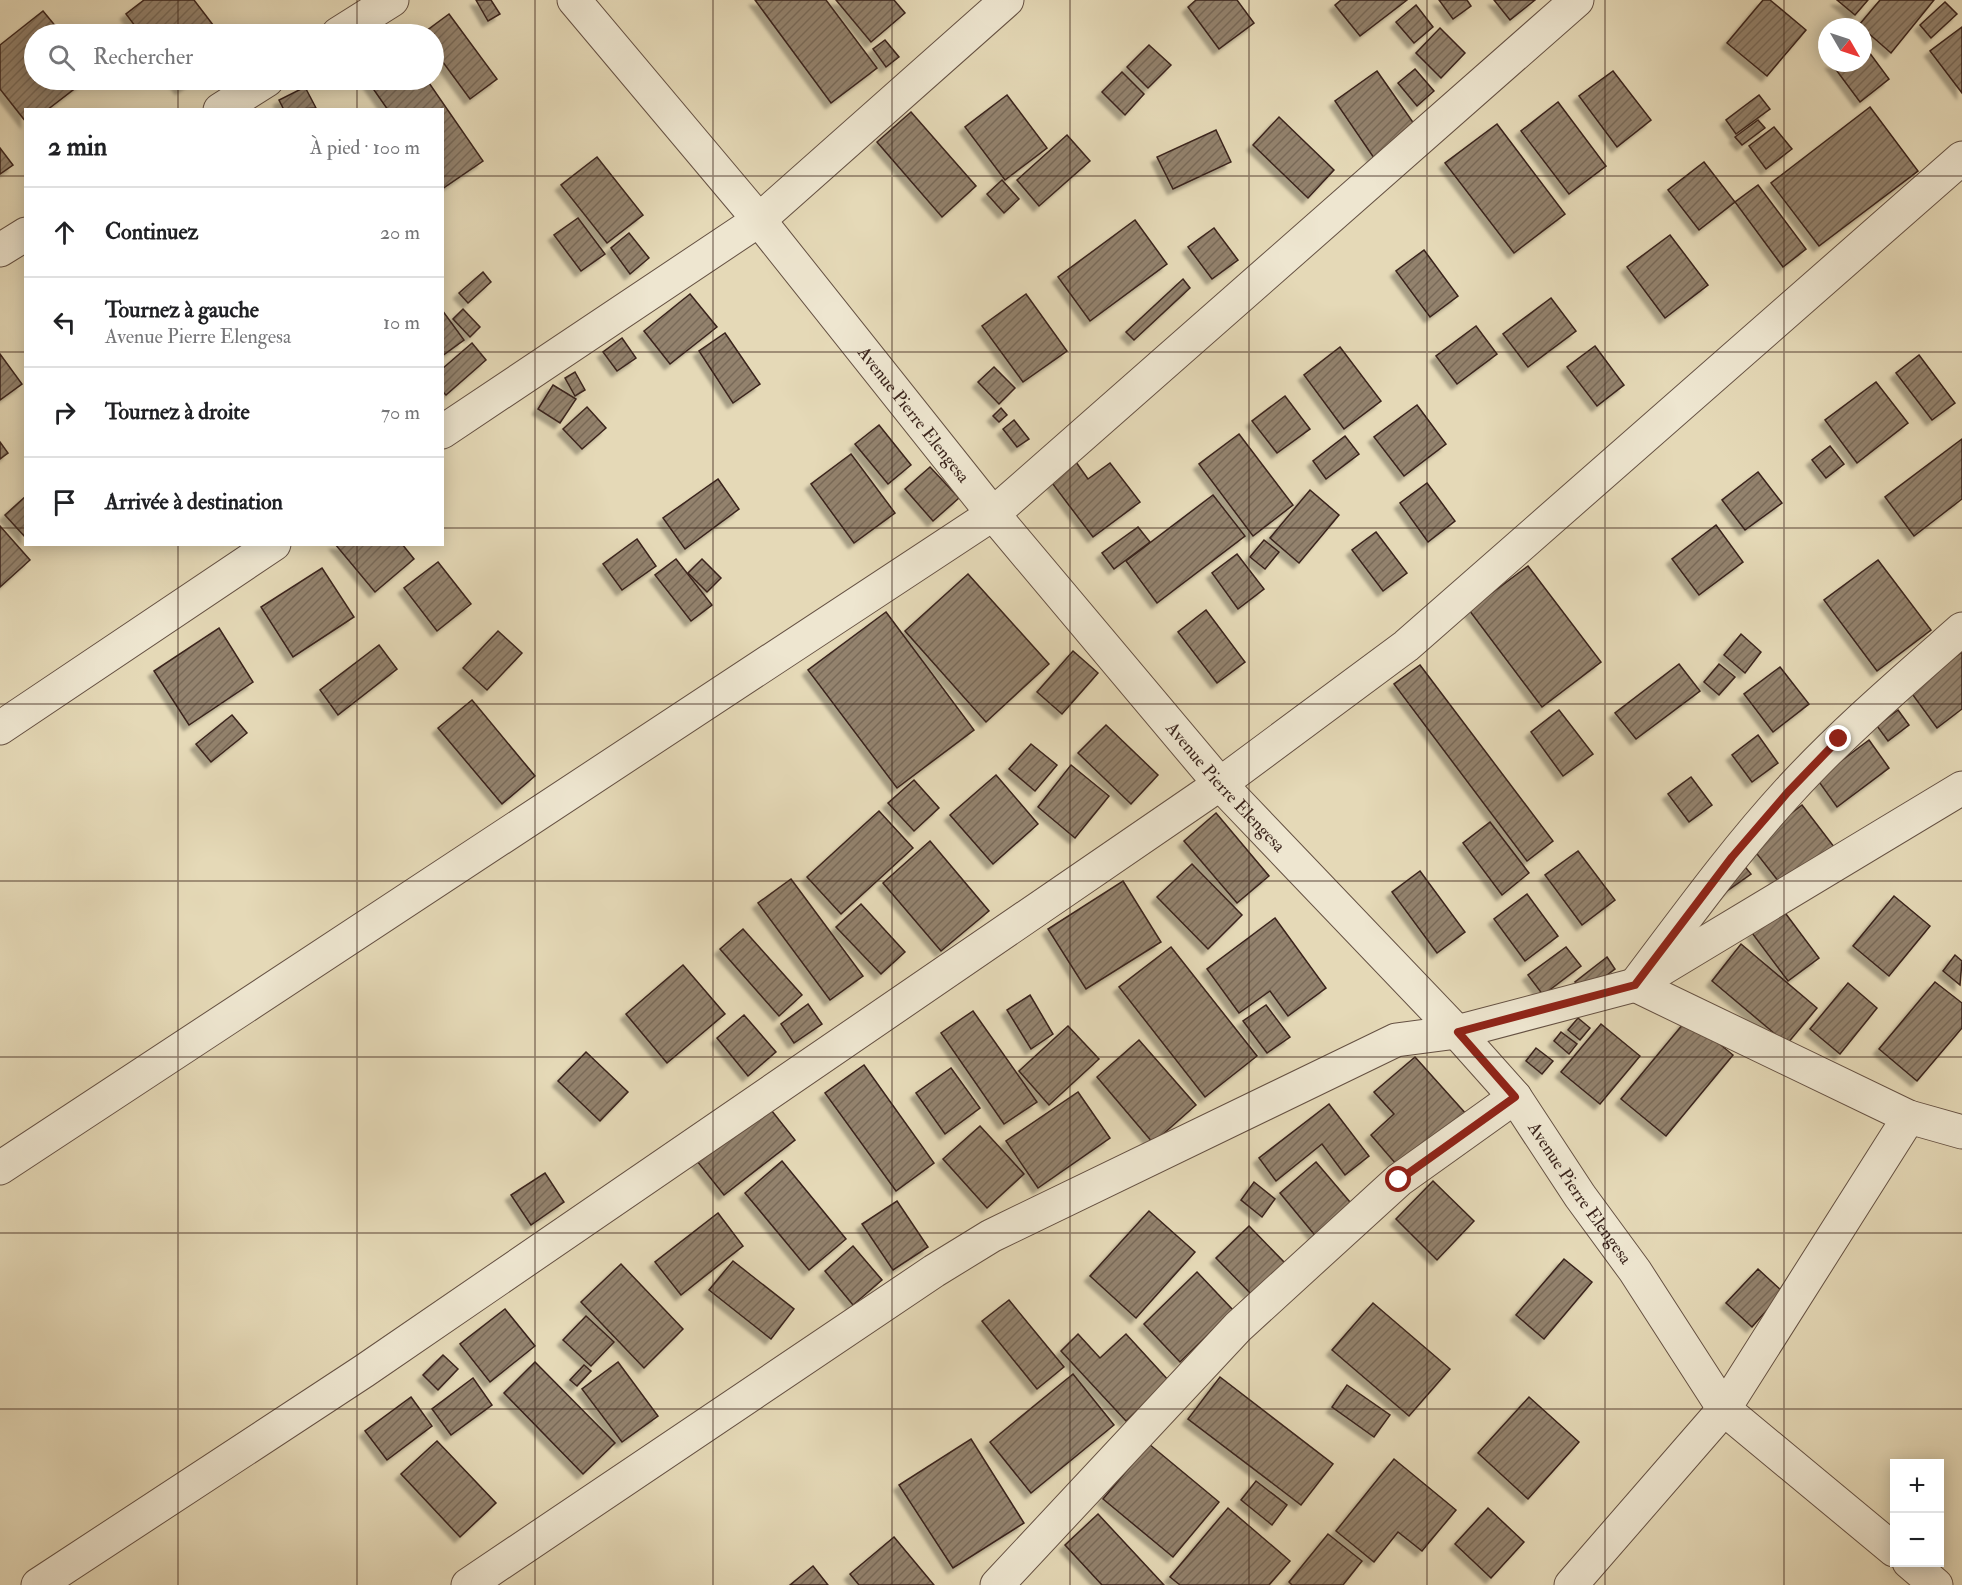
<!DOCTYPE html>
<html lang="fr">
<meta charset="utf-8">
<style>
:root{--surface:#fff;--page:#f6f6f6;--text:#202124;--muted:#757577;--line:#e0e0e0}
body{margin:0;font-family:"IM FELL Double Pica",serif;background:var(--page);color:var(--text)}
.controls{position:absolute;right:18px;bottom:18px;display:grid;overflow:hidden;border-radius:0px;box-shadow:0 3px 15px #0003}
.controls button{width:54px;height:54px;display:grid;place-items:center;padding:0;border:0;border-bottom:2px solid var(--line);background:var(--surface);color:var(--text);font:30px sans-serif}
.compass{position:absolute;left:1818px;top:18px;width:54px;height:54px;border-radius:50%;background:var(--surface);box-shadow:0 3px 15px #0003;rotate:129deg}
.stop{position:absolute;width:18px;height:18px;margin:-14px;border:4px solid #8f2418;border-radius:50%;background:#fff}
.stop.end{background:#8f2418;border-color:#fff;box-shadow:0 2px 6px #0008}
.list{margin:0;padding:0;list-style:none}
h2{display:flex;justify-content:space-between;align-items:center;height:78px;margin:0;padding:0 24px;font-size:26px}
h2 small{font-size:20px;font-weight:400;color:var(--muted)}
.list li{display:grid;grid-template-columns:39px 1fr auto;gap:18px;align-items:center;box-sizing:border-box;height:90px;padding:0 24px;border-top:2px solid var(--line)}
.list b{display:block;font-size:22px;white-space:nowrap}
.list p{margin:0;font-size:20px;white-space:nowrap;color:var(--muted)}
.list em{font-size:20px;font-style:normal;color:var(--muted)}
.icon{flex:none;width:33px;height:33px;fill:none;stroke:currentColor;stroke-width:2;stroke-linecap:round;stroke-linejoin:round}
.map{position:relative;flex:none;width:1962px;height:1585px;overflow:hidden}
.search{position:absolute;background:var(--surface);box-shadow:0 3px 15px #0003;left:24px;top:24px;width:420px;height:66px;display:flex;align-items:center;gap:15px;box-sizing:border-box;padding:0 21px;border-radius:33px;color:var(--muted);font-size:22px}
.panel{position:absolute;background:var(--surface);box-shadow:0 3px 15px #0003;left:24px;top:108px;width:420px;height:438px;border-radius:0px}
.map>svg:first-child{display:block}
</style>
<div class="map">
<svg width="1962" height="1585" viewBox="0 0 1962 1585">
<defs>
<pattern id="building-hatch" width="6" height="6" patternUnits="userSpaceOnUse" patternTransform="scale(1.5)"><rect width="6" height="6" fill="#93826d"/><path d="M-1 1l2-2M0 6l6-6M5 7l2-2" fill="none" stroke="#796a59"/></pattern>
<filter id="shadow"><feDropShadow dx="-5.5" dy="5.5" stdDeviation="1.5" flood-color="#0004"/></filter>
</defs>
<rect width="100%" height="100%" fill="#e5d9b7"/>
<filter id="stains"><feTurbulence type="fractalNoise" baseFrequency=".00333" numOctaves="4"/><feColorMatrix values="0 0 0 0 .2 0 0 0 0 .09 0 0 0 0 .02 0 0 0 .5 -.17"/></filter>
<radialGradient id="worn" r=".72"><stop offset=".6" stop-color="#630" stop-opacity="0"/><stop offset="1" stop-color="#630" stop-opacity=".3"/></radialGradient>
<g fill="url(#building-hatch)" stroke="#3a241c" stroke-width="1.5" filter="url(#shadow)">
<path d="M144 0H194L220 34H141L126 14Z"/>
<path d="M476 0H491L500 14 488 21Z"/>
<path d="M755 0H826L877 68 831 103Z"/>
<path d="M836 0H894L905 13 871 42Z"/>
<path d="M1196 0H1237L1254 23 1219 49 1188 7Z"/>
<path d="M1341 0H1407L1360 36 1335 5Z"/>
<path d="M1439 0H1467L1471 6 1453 19Z"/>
<path d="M1494 0H1535L1510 20Z"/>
<path d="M1763 0H1770L1806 30 1767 76 1727 43Z"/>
<path d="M1837 0H1868L1855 15Z"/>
<path d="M1880 0H1934L1891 53 1859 25Z"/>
<path d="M1945 2 1957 14 1931 38 1920 25Z"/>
<path d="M1416 5 1433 27 1414 43 1396 22Z"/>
<path d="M43 11 62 34H34V80H86L47 110H26V122L0 89V45Z"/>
<path d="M449 14 497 79 470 99 434 50V34H422Z"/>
<path d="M392 27 397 34H381Z"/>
<path d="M1962 27V93L1930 51Z"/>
<path d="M1440 28 1465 53 1441 78 1416 53Z"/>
<path d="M885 40 899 57 886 67 873 49Z"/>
<path d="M1863 44 1889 79 1860 102 1831 63H1863Z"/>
<path d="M1149 45 1171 65 1148 88 1127 67Z"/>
<path d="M1415 69 1434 91 1417 106 1398 83Z"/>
<path d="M1377 71 1417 128 1374 158 1335 101Z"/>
<path d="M1613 71 1651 120 1617 147 1579 96Z"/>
<path d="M1122 72 1144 94 1125 115 1102 92Z"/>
<path d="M174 80H194L181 89Z"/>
<path d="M367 80H427L483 161 442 189V110H388Z"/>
<path d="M305 87 316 108 284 110 279 100Z"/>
<path d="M1007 95 1047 148 1005 180 965 127Z"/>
<path d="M1759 95 1770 109 1736 134 1726 120Z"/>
<path d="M1558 102 1606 166 1569 194 1521 131Z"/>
<path d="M1870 107 1918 171 1819 246 1771 183Z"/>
<path d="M911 112 976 186 942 217 877 142Z"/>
<path d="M1279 117 1334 170 1308 198 1253 145Z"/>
<path d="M1758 120 1765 128 1742 145 1735 137Z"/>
<path d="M1497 124 1565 214 1514 253 1445 163Z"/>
<path d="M1774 127 1792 149 1766 169 1749 146Z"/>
<path d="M1216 130 1231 162 1173 189 1157 157Z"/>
<path d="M1067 135 1090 161 1039 206 1017 180Z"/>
<path d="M0 148 13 165 0 174Z"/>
<path d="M597 157 643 215 607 243 561 185Z"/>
<path d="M1704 162 1735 202 1699 230 1668 190Z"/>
<path d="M1002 180 1019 199 1004 213 987 194Z"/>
<path d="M1758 185 1806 249 1783 267 1735 202Z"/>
<path d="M578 218 605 254 581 271 554 235Z"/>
<path d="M1135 220 1167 264 1090 321 1058 277Z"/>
<path d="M1214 228 1238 260 1212 279 1188 247Z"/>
<path d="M629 233 649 258 630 274 611 248Z"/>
<path d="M1670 235 1708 285 1665 318 1627 267Z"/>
<path d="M1424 250 1458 296 1430 317 1396 271Z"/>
<path d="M483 272 491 282 468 303 459 293Z"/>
<path d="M1183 279 1190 288 1134 340 1126 332Z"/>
<path d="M690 294 717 327 670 364 644 331Z"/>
<path d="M1026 294 1067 351 1023 382 982 326Z"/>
<path d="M1551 298 1576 331 1528 367 1503 334Z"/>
<path d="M463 309 480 327 470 337 453 319Z"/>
<path d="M442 310 464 340 442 356Z"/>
<path d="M1476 326 1497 354 1457 384 1436 356Z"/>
<path d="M725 333 760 384 733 403 699 351Z"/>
<path d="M622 338 636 358 617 371 603 352Z"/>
<path d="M472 343 486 360 446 395 442 391V369Z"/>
<path d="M1595 346 1624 385 1597 406 1567 367Z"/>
<path d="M1340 347 1381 401 1344 429 1304 375Z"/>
<path d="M0 354 22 384 0 400Z"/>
<path d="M1919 355 1955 403 1932 420 1896 373Z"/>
<path d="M994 367 1015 388 999 404 978 382Z"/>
<path d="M575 372 585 390 575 396 565 378Z"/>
<path d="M1876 382 1908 423 1857 463 1825 420Z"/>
<path d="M553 385 576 399 560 423 538 409Z"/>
<path d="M1285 396 1310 429 1277 453 1252 421Z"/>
<path d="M1417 405 1446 444 1404 476 1374 437Z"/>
<path d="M587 407 606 428 582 449 563 429Z"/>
<path d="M1001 408 1007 415 999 422 993 416Z"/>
<path d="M1014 420 1029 439 1017 447 1003 429Z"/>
<path d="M879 425 911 465 888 484 855 444Z"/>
<path d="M1239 434 1293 505 1253 536 1199 464Z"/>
<path d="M1345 436 1359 454 1326 479 1313 461Z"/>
<path d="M1962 439V499L1914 536 1885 497Z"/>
<path d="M0 442 8 453 0 459Z"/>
<path d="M1830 446 1844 464 1826 478 1812 460Z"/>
<path d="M851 454 895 513 854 543 811 484Z"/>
<path d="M1071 455 1088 479 1110 463 1140 502 1093 537 1046 475Z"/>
<path d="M930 467 959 498 933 521 905 489Z"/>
<path d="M1758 472 1782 503 1745 530 1722 500Z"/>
<path d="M718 479 739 509 685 549 663 518Z"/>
<path d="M1427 483 1455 521 1428 542 1400 503Z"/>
<path d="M1310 490 1339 515 1299 563 1270 538Z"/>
<path d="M1213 495 1245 536 1157 603 1126 561Z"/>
<path d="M26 496V538L5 515Z"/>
<path d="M1716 525 1743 562 1699 595 1672 559Z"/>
<path d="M0 526 30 560 0 587Z"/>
<path d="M1138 527 1150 542 1114 569 1102 553Z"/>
<path d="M1376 532 1407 573 1383 591 1352 550Z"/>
<path d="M637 539 656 566 622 590 603 564Z"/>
<path d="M1264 540 1279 552 1265 569 1250 557Z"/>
<path d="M335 544H402L414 559 375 592Z"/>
<path d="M1237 554 1264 589 1238 609 1212 573Z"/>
<path d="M676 559 712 605 691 621 655 575Z"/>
<path d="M702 559 721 578 707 592 688 573Z"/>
<path d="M1878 560 1931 630 1877 671 1824 600Z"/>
<path d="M438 562 471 604 437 631 404 588Z"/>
<path d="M1528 566 1601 662 1542 707 1469 610Z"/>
<path d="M322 568 354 617 293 657 261 607Z"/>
<path d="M968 574 1049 664 986 722 905 631Z"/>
<path d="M1206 610 1245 662 1217 683 1178 632Z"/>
<path d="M886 612 974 730 897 788 808 670Z"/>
<path d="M219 628 253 682 189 725 154 671Z"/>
<path d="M498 631 522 653 487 690 463 668Z"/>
<path d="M1741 634 1761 652 1745 673 1724 655Z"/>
<path d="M379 645 397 669 338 715 320 690Z"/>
<path d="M1073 651 1098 673 1062 714 1037 692Z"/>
<path d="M1962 652V709L1937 728 1910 691Z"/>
<path d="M1679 664 1700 691 1636 739 1615 713Z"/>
<path d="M1719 664 1735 677 1719 695 1704 682Z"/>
<path d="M1420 665 1553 841 1527 861 1394 684Z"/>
<path d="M1780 667 1809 704 1773 732 1744 694Z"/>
<path d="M472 700 535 776 502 804 438 728Z"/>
<path d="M1559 710 1593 754 1563 776 1531 732Z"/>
<path d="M1898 710 1909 725 1888 741 1877 726Z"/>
<path d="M232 715 247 733 211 762 196 744Z"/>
<path d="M1106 725 1158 775 1131 804 1078 753Z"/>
<path d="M1758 735 1778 763 1752 782 1732 755Z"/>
<path d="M1869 740 1889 768 1837 807 1817 779Z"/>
<path d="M1031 744 1057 765 1035 791 1009 769Z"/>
<path d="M1071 765 1109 796 1075 838 1038 807Z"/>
<path d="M996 775 1038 824 993 864 950 815Z"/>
<path d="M1691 777 1712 805 1689 822 1668 794Z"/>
<path d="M914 780 939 808 914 831 888 803Z"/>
<path d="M1802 805 1838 852 1786 891 1750 845Z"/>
<path d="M879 811 913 848 841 914 807 877Z"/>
<path d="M1216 813 1269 876 1237 903 1184 841Z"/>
<path d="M1490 822 1529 873 1502 895 1463 843Z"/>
<path d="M930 841 989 911 941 951 883 883Z"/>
<path d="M1578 851 1615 900 1582 925 1545 875Z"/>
<path d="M1742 863 1751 874 1727 891 1719 880Z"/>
<path d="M1192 864 1242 915 1208 949 1157 897Z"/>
<path d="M1420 871 1465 932 1437 953 1392 892Z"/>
<path d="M791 879 863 976 830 1000 758 903Z"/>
<path d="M1123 881 1161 942 1086 989 1048 929Z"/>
<path d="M1527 894 1558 936 1525 961 1494 919Z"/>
<path d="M1894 896 1930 926 1889 976 1853 946Z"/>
<path d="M861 904 905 952 881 974 836 927Z"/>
<path d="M1783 910 1819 958 1788 981 1752 933Z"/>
<path d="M1275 918 1326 988 1288 1016 1270 991 1239 1013 1207 969Z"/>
<path d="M743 929 802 995 779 1016 720 949Z"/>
<path d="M1741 944 1817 1008 1787 1044 1712 981Z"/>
<path d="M1171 947 1257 1056 1205 1097 1119 987Z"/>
<path d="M1566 947 1581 966 1543 995 1528 975Z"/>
<path d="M1955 955 1962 961 1960 985 1943 971Z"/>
<path d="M1607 957 1615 969 1583 993 1575 982Z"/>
<path d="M683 965 725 1014 667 1063 626 1014Z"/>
<path d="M1935 982 1962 1003V1028L1917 1081 1879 1049Z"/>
<path d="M1848 983 1877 1008 1840 1054 1810 1029Z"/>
<path d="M1030 995 1053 1034 1031 1049 1007 1010Z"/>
<path d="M808 1004 822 1024 794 1043 781 1024Z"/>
<path d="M1266 1005 1290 1037 1267 1053 1243 1021Z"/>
<path d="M973 1011 1037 1102 1004 1124 941 1033Z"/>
<path d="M744 1015 776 1052 748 1076 717 1038Z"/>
<path d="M1578 1018 1590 1028 1580 1040 1568 1030Z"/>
<path d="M1688 1018 1733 1055 1666 1136 1621 1099Z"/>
<path d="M1601 1024 1640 1056 1600 1104 1561 1072Z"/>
<path d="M1068 1026 1099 1059 1049 1105 1019 1071Z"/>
<path d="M1561 1032 1577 1044 1569 1054 1554 1041Z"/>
<path d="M1139 1040 1196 1105 1153 1143 1097 1077Z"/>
<path d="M1536 1048 1553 1061 1542 1074 1526 1061Z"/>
<path d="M586 1052 628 1092 600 1121 558 1081Z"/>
<path d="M1415 1057 1467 1115 1402 1171 1371 1135 1394 1114 1374 1092Z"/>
<path d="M864 1065 934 1163 896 1191 825 1093Z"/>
<path d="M951 1068 980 1108 945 1134 916 1093Z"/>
<path d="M756 1091 795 1140 724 1195 685 1146Z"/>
<path d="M1078 1092 1110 1138 1038 1188 1006 1141Z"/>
<path d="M1329 1104 1369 1156 1345 1175 1322 1144 1276 1181 1259 1158Z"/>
<path d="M980 1126 1024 1174 987 1208 943 1159Z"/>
<path d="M782 1161 846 1239 809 1270 745 1193Z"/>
<path d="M1316 1162 1355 1208 1318 1239 1280 1193Z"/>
<path d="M545 1173 564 1202 531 1225 511 1195Z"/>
<path d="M1433 1181 1474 1221 1437 1260 1396 1219Z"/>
<path d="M1254 1182 1275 1199 1262 1217 1241 1200Z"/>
<path d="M897 1201 928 1247 893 1270 862 1224Z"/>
<path d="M1149 1211 1195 1252 1136 1318 1090 1276Z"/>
<path d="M718 1213 743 1246 681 1295 655 1262Z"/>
<path d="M1249 1226 1285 1263 1252 1295 1216 1258Z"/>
<path d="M853 1246 882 1280 853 1305 825 1271Z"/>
<path d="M1564 1259 1592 1282 1544 1339 1516 1315Z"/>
<path d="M733 1261 794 1309 771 1339 709 1290Z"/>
<path d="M621 1264 683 1329 644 1368 581 1302Z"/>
<path d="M1758 1269 1783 1292 1752 1327 1726 1303Z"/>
<path d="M1197 1272 1233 1310 1180 1362 1144 1324Z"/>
<path d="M1009 1300 1064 1367 1037 1389 982 1321Z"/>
<path d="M1373 1303 1450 1369 1409 1416 1332 1350Z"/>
<path d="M505 1309 535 1346 490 1382 460 1344Z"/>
<path d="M586 1316 614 1342 591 1366 563 1340Z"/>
<path d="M1078 1334 1100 1358 1126 1334 1169 1381 1126 1421 1061 1351Z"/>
<path d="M443 1355 458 1369 438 1390 423 1375Z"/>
<path d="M535 1362 615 1443 583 1474 504 1393Z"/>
<path d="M618 1362 658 1416 622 1442 582 1389Z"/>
<path d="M584 1365 591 1371 577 1386 570 1380Z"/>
<path d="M1073 1374 1114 1425 1031 1493 990 1442Z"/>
<path d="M1220 1377 1333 1464 1301 1505 1188 1419Z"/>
<path d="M473 1378 492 1405 451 1435 432 1409Z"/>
<path d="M1347 1385 1390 1415 1374 1437 1332 1407Z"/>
<path d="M411 1397 432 1426 387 1460 365 1431Z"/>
<path d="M1529 1397 1579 1442 1528 1499 1478 1453Z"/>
<path d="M971 1439 1024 1523 953 1568 899 1485Z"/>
<path d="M437 1441 496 1503 460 1537 401 1474Z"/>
<path d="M1149 1444 1219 1502 1173 1557 1103 1499Z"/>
<path d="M1394 1459 1456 1510 1422 1551 1398 1532 1374 1562 1336 1531Z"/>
<path d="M1256 1481 1287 1505 1272 1525 1241 1500Z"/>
<path d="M1228 1508 1290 1561 1269 1585H1180L1170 1577Z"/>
<path d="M1488 1508 1524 1542 1491 1578 1455 1544Z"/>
<path d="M1098 1514 1164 1585H1102L1065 1545Z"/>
<path d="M1328 1534 1362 1561 1343 1585H1292L1289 1582Z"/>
<path d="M894 1537 934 1585H859L850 1574Z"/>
<path d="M813 1566 828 1585H790Z"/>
</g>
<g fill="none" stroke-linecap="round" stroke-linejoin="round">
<g stroke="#655143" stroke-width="35">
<g id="minor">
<path id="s1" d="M574 0 759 220 993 514 1220 784 1457 1032 1515 1097 1580 1196 1635 1271 1724 1409 1894 1550"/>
<path d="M338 34 392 0"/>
<path d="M220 110 267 80"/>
<path d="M0 250 26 234"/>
<path d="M442 432 759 220 1007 0"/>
<path d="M1962 629C1903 681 1842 733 1789 791 1733 852 1685 919 1635 985L1909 1117 1962 1132"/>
<path d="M0 728 274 544"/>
<path d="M0 1168 993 514 1577 0"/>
<path d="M1909 1562 1936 1585"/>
<path d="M38 1585 364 1371 1220 784 1406 646 1962 158"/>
<path d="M468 1585 934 1271 991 1236 1396 1040 1457 1032 1635 985 1962 788"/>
<path d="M997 1585 1238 1327 1399 1180 1515 1097"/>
<path d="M1571 1585 1724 1409 1909 1117"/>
</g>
</g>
<use href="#minor" stroke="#eee6d0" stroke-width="33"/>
</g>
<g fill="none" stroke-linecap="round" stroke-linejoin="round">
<path stroke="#8f2418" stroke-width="8" d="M1399 1180 1515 1097 1458 1032 1635 985 1732 857 1788 792 1839 739"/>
</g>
<path fill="none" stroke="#3a241c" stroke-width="1.5" stroke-opacity="0.55" d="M178 0V34M357 0V34M535 0V1585M713 0V1585M892 0V1585M1070 0V1585M1249 0V1585M1427 0V1585M1605 0V1585M1784 0V1585M178 80V110M357 80V110M0 176H26M442 176H1962M0 352H26M442 352H1962M0 528H26M442 528H1962M178 544V1585M357 544V1585M0 704H1962M0 881H1962M0 1057H1962M0 1233H1962M0 1409H1962"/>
<g text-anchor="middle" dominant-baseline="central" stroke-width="6" stroke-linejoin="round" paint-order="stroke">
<g font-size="18" fill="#3a241c" stroke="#eee6d0">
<text stroke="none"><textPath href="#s1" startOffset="536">Avenue Pierre Elengesa</textPath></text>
<text stroke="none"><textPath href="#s1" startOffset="1022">Avenue Pierre Elengesa</textPath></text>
<text stroke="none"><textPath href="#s1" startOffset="1562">Avenue Pierre Elengesa</textPath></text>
</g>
</g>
<rect width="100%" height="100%" filter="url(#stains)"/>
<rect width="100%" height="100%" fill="url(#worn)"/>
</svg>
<div class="controls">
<button>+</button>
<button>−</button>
</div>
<svg class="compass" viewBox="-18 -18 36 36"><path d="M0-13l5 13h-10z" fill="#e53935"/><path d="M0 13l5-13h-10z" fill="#757577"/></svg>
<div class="stop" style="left:1399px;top:1180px"></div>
<div class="stop end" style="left:1839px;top:739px"></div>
<div class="search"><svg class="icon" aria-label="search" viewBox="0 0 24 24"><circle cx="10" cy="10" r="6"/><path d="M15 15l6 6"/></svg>Rechercher</div>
<section class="panel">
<h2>2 min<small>À pied · 100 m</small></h2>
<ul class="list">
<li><svg class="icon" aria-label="ahead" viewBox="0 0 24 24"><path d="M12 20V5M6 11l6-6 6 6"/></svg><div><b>Continuez</b></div><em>20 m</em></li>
<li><svg class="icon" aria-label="left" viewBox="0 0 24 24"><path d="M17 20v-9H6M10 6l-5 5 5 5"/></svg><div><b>Tournez à gauche</b><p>Avenue Pierre Elengesa</p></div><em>10 m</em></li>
<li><svg class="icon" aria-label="right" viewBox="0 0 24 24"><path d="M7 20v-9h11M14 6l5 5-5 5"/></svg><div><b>Tournez à droite</b></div><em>70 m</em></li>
<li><svg class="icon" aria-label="arrive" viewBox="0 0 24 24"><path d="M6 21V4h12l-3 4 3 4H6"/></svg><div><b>Arrivée à destination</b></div></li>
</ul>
</section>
</div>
